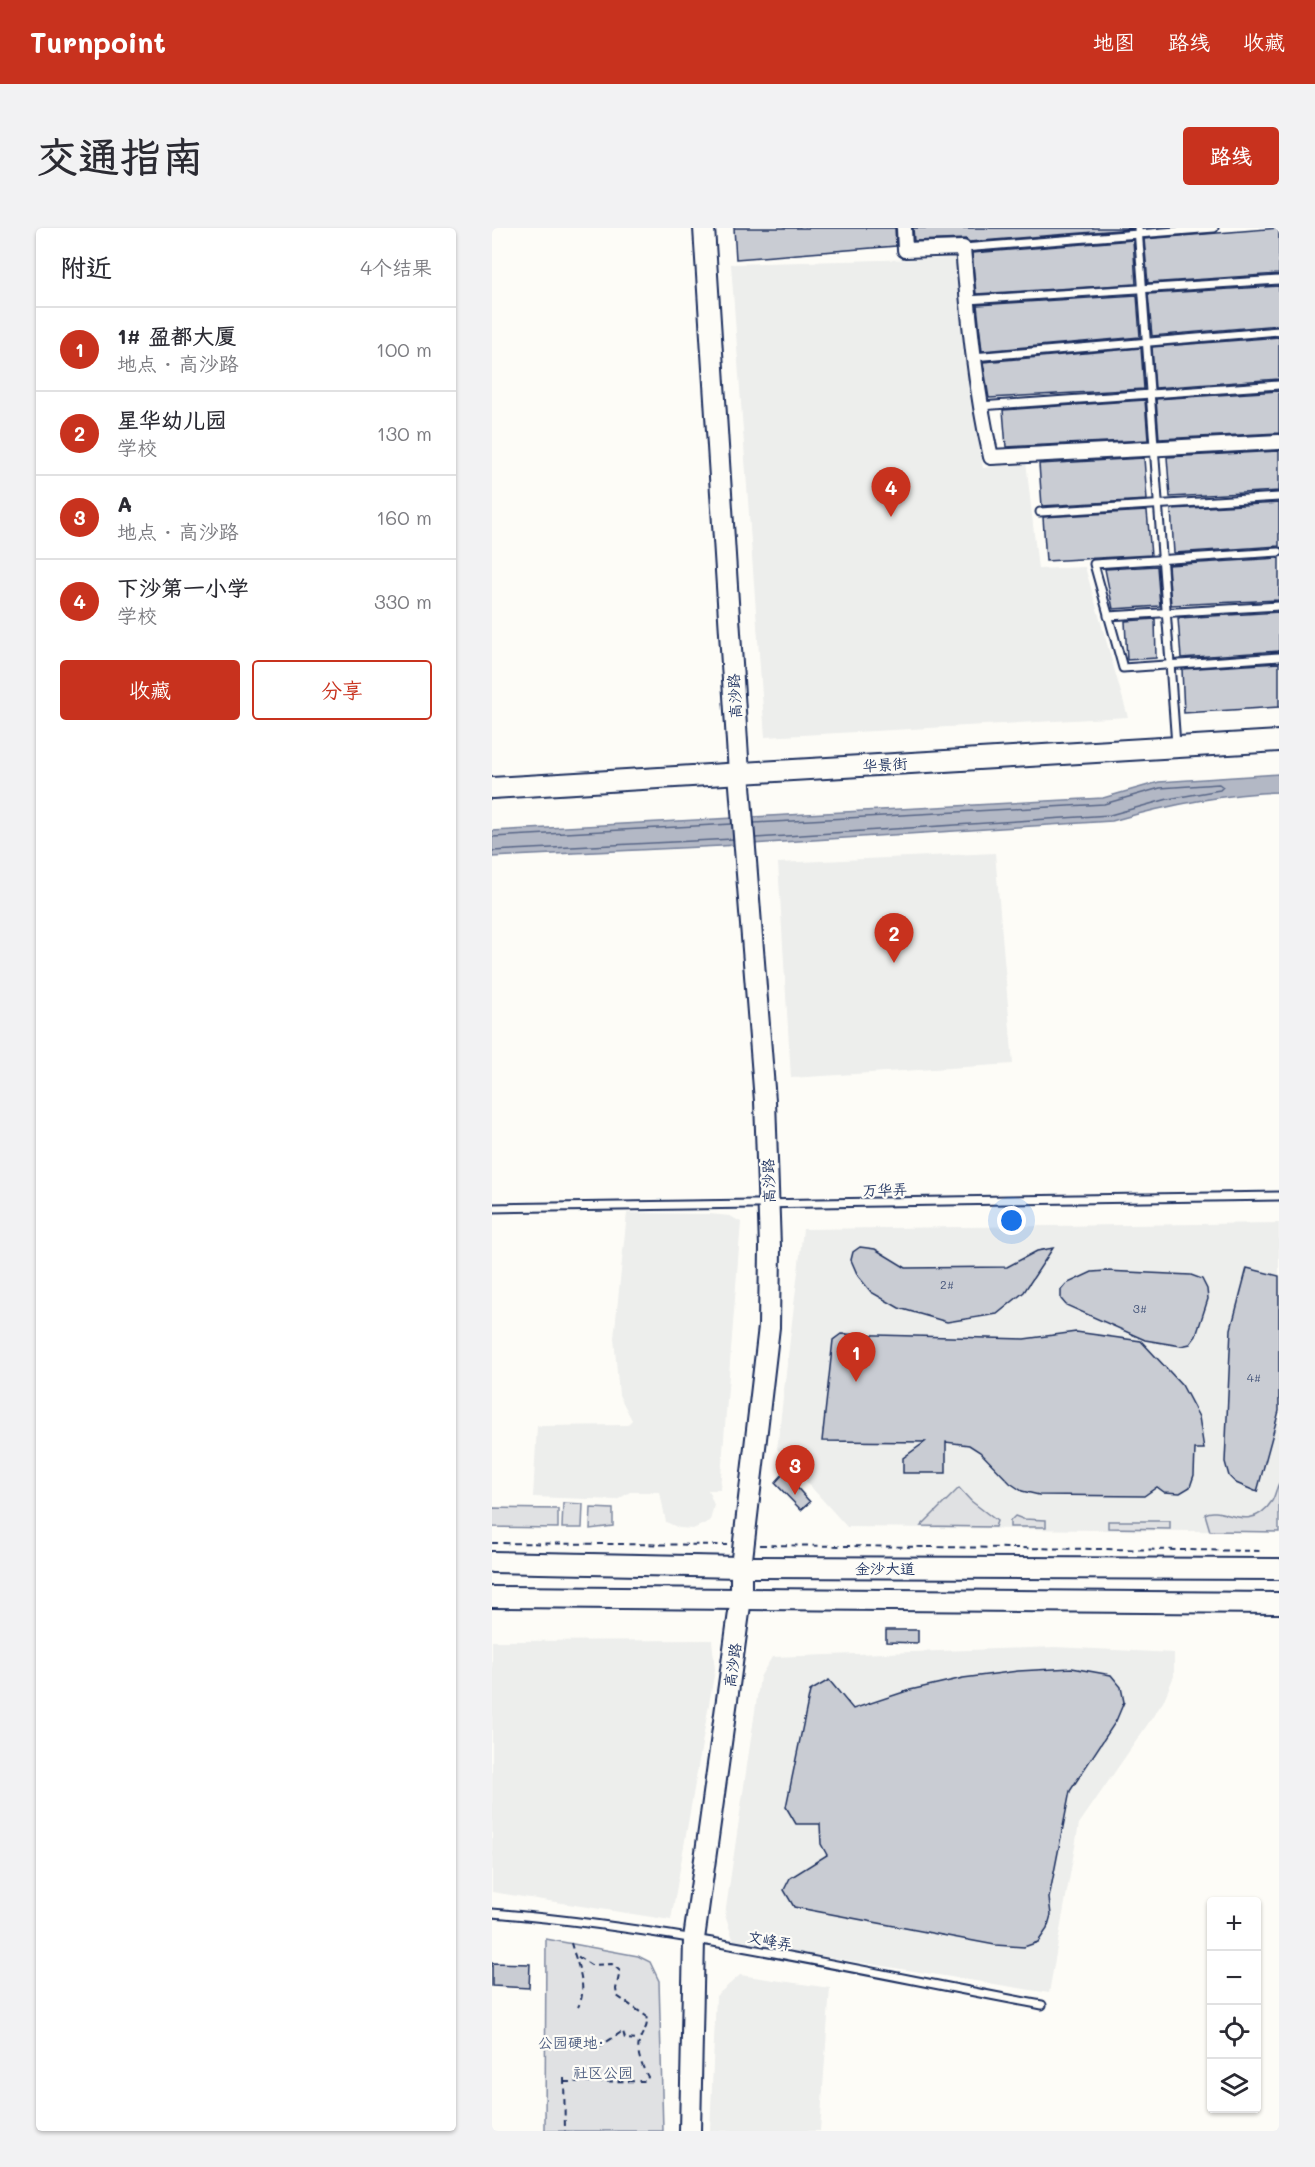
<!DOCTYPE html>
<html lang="zh">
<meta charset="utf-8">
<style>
:root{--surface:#fff;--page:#f2f2f3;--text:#2b2b33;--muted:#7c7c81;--line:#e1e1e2;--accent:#c8321e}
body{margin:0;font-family:Mali,"LXGW WenKai TC",sans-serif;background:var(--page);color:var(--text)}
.controls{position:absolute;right:18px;bottom:18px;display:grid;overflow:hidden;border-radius:6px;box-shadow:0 2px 4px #0004}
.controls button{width:54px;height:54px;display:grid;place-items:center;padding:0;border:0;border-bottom:2px solid var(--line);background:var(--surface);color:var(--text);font:30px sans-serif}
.you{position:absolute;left:520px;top:993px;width:21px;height:21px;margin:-15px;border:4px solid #fff;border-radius:50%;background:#1a73e8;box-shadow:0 0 0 9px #1a73e833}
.badge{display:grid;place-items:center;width:39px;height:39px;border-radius:50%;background:var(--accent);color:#fff;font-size:20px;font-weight:700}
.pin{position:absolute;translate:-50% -50px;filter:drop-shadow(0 2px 3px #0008)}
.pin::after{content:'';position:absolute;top:32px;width:21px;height:18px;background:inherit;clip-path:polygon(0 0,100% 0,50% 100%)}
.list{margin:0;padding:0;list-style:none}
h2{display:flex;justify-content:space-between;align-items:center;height:78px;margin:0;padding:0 24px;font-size:26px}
h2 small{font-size:20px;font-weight:400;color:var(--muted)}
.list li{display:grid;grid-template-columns:39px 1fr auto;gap:18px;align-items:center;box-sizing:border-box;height:84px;padding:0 24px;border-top:2px solid var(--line)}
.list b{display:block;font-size:22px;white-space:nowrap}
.list p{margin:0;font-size:20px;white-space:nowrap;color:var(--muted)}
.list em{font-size:20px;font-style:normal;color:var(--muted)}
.actions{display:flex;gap:12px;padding:18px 24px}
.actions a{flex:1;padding:14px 0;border:2px solid var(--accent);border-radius:6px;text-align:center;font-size:21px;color:var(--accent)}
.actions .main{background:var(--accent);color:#fff}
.icon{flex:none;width:33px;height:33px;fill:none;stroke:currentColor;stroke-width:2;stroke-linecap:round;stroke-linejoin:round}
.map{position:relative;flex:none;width:787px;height:1903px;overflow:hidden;border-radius:6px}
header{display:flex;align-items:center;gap:36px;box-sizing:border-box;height:84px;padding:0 30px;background:var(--accent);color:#fff}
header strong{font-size:28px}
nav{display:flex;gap:33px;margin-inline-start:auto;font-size:21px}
.intro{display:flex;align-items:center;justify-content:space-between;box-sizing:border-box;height:144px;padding:0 36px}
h1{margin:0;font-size:42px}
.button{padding:15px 27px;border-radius:6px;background:var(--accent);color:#fff;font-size:21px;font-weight:700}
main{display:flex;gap:36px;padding:0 36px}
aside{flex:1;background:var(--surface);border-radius:6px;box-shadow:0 2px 4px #0004}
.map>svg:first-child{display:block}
</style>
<header>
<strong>Turnpoint</strong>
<nav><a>地图</a><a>路线</a><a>收藏</a></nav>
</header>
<div class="intro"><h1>交通指南</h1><a class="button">路线</a></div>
<main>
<aside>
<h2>附近<small>4个结果</small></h2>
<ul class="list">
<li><span class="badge">1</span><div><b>1# 盈都大厦</b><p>地点 · 高沙路</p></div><em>100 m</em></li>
<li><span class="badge">2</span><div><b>星华幼儿园</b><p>学校</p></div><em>130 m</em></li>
<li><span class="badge">3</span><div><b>A</b><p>地点 · 高沙路</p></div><em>160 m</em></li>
<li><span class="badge">4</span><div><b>下沙第一小学</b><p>学校</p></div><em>330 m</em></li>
</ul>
<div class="actions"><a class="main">收藏</a><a>分享</a></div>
</aside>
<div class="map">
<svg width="787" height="1903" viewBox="0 0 787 1903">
<rect width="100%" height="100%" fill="#fdfcf7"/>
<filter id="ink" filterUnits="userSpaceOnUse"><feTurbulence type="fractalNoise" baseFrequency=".0167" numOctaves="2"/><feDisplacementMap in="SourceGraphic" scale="12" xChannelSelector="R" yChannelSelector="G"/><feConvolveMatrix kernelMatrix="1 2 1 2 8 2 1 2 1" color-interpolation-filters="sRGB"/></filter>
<g filter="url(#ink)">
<g fill="#edeeec">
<path d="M466 30 476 130 491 240 534 233 546 341 593 339 636 489 273 509 239 36Z"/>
<path d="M503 625 521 836 299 850 286 635Z"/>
<path d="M135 985 218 986 238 988 249 994 228 1262H216L222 1277 218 1293 201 1301 187 1300 174 1294 168 1264H138L125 1272 41 1269 45 1198 135 1197 140 1192 127 1167 122 1110Z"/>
<path d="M787 995V1304L355 1299 285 1221 311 1001Z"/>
<path d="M220 1412 223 1442 179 1692 0 1664V1413Z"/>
<path d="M563 1419 682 1425V1448L671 1474 587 1596 557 1765 242 1714 233 1687 268 1449 280 1429Z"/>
<path d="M248 1747 338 1760 328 1903H218L224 1768Z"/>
</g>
<g fill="#e0e1e3" stroke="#7e88a0" stroke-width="1.5">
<path d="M787 1255V1304L718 1303 713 1286C730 1276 757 1308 780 1273 783 1268 784 1261 787 1255Z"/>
<path d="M467 1260 479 1273 505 1293 503 1299 429 1298Z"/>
<path d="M71 1275 91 1276 90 1300H70Z"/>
<path d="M0 1280 66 1281V1300L0 1299Z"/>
<path d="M99 1280 121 1281V1298L98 1301Z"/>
<path d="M523 1288 531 1291 554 1292V1299H518V1293Z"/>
<path d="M616 1293H678V1301L616 1300Z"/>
<path d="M54 1711 146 1728 158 1734 167 1753 171 1903H53Z"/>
</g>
<path fill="#b3b8c5" stroke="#76819c" stroke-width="1.5" d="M787 546V564C729 566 676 577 620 593L229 618 0 629V603L611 570 667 554Z"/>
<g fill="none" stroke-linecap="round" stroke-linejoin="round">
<g stroke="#586687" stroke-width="1.5">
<path d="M262 595 612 576 668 560 727 556 731 559 728 562 676 571 618 587 263 610"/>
<path d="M0 609 240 596"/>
<path d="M0 623 241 611"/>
</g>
</g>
<g fill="#c9ccd3" stroke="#1b2f5e" stroke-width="1.5">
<path d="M242 0H403L404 18 244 31Z"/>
<path d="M421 0H640V1L477 14 474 11 422 13Z"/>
<path d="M787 0V46L656 55 652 11Z"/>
<path d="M641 12 644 56 484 66 480 25Z"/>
<path d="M787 58V97L660 108 656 66Z"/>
<path d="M645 67 648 109 490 123 485 77Z"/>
<path d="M787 109V151L663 160 660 119Z"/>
<path d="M649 120 652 161 497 170 491 134Z"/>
<path d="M787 163V205L667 211 664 171Z"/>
<path d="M653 172 656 212 514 219 511 182Z"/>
<path d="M787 223V263L678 269 675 229Z"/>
<path d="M652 230 655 272 550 278 547 236Z"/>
<path d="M787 275V318L682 325 679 281Z"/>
<path d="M655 283 659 327 554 333 551 289Z"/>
<path d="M787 330V372L679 377 676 337Z"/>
<path d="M665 338 668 378 621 381 613 341Z"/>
<path d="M787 384V423L689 430 686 390Z"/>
<path d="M663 391 664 430 635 432 633 393Z"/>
<path d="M787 435V479L692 485 690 441Z"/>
<path d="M368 1019 383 1021 414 1040 515 1039 545 1023 561 1020 532 1064 505 1086 455 1094 407 1080 379 1064 366 1048 359 1032 361 1024Z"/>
<path d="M755 1040 787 1048V1183L765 1264 744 1255 737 1248 733 1234 739 1101Z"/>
<path d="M614 1043 699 1047 710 1051 715 1061 716 1071 704 1108 698 1116 689 1118 653 1112 574 1077 569 1071V1062L574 1056 600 1044Z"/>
<path d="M584 1104 649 1113 690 1157 707 1189 712 1221H703L702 1247 698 1259 688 1265 672 1264 665 1259 652 1268 547 1267 530 1263 518 1255 488 1224 477 1217 454 1214V1245H411V1230L433 1214 330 1213 341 1112 349 1106 532 1111Z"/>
<path d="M292 1245 318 1274 309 1282 283 1255Z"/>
<path d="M394 1402H426V1415L394 1414Z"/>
<path d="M580 1440 619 1447 629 1459 632 1474 624 1493 578 1563 557 1670 559 1687 555 1701 546 1714 532 1719 503 1717 302 1679 292 1662 298 1650 335 1627 329 1616 328 1596H304L294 1579 318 1463 337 1452 361 1481 418 1462 471 1450 526 1443Z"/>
<path d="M0 1735 38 1736 37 1760 0 1758Z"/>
</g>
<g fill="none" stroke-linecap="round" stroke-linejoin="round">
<g stroke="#1b2f5e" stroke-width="11">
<g id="lane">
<path d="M646 0 684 517"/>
<path d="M471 20 722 0"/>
<path d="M475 72 787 52"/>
<path d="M481 129 787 103"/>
<path d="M488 178 787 157"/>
<path d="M548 284 787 269"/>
<path d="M787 324 602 336 631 440 787 429"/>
<path d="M616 388 787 378"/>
<path d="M0 980 787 968"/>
<path d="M0 1685C185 1700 368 1743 550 1777"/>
</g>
</g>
<g stroke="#1b2f5e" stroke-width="18">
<path id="street" d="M412 0 413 22 471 20C477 91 483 160 499 229L787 214"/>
</g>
<g stroke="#1b2f5e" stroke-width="24">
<g id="secondary">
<path d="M0 560 787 513"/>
<path d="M0 1334 249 1339 787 1341"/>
<path d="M0 1369 787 1375"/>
<path d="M198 1903 202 1711 249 1370V1339L277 1099 278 1019 273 873 247 545 212 0"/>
</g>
</g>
<g stroke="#1b2f5e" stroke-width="2" stroke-dasharray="6 4.5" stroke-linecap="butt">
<path d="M0 1315 235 1317"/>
<path d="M268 1317 772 1323"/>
<path d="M79 1715C84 1734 97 1759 86 1779"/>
<path d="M95 1818 110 1817 131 1803 133 1811 147 1812"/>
<path d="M72 1850 73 1903"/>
<path d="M73 1854 154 1853 156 1849C150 1838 143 1824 148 1811 152 1801 157 1799 154 1788L125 1768 124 1761 128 1743 120 1736 99 1737 82 1726"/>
</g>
<use href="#lane" stroke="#fdfcf7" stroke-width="7"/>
<use href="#street" stroke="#fdfcf7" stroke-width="14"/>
<use href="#secondary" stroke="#fdfcf7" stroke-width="20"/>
</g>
</g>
<g text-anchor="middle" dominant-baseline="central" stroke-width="4.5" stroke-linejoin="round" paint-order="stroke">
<g font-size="12" fill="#46567b">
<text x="455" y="1056">2#</text>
<text x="648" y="1080">3#</text>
<text x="762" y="1149">4#</text>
</g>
<g font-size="15" fill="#1b2f5e" stroke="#fdfcf7">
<text transform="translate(242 468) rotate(-93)">高沙路</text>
<text transform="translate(393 536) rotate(-3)">华景街</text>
<text transform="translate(276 953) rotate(-92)">高沙路</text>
<text transform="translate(393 961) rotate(-1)">万华弄</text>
<text x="393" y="1340">金沙大道</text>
<text transform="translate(240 1437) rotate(-82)">高沙路</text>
<text transform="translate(278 1712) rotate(11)">文峰弄</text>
</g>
<g font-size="15" fill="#4c5c7f" stroke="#fdfcf7">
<text x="79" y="1814">公园硬地·</text>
<text x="111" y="1844">社区公园</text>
</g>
</g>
</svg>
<div class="controls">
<button>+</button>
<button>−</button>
<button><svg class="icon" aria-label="locate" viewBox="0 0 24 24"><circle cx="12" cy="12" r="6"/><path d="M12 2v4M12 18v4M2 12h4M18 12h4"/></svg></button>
<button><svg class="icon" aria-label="layers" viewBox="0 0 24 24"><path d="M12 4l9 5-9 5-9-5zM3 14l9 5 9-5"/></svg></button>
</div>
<div class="you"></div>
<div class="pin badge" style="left:364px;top:1154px">1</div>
<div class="pin badge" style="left:402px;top:735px">2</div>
<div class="pin badge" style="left:303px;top:1267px">3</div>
<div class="pin badge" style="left:399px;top:289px">4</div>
</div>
</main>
